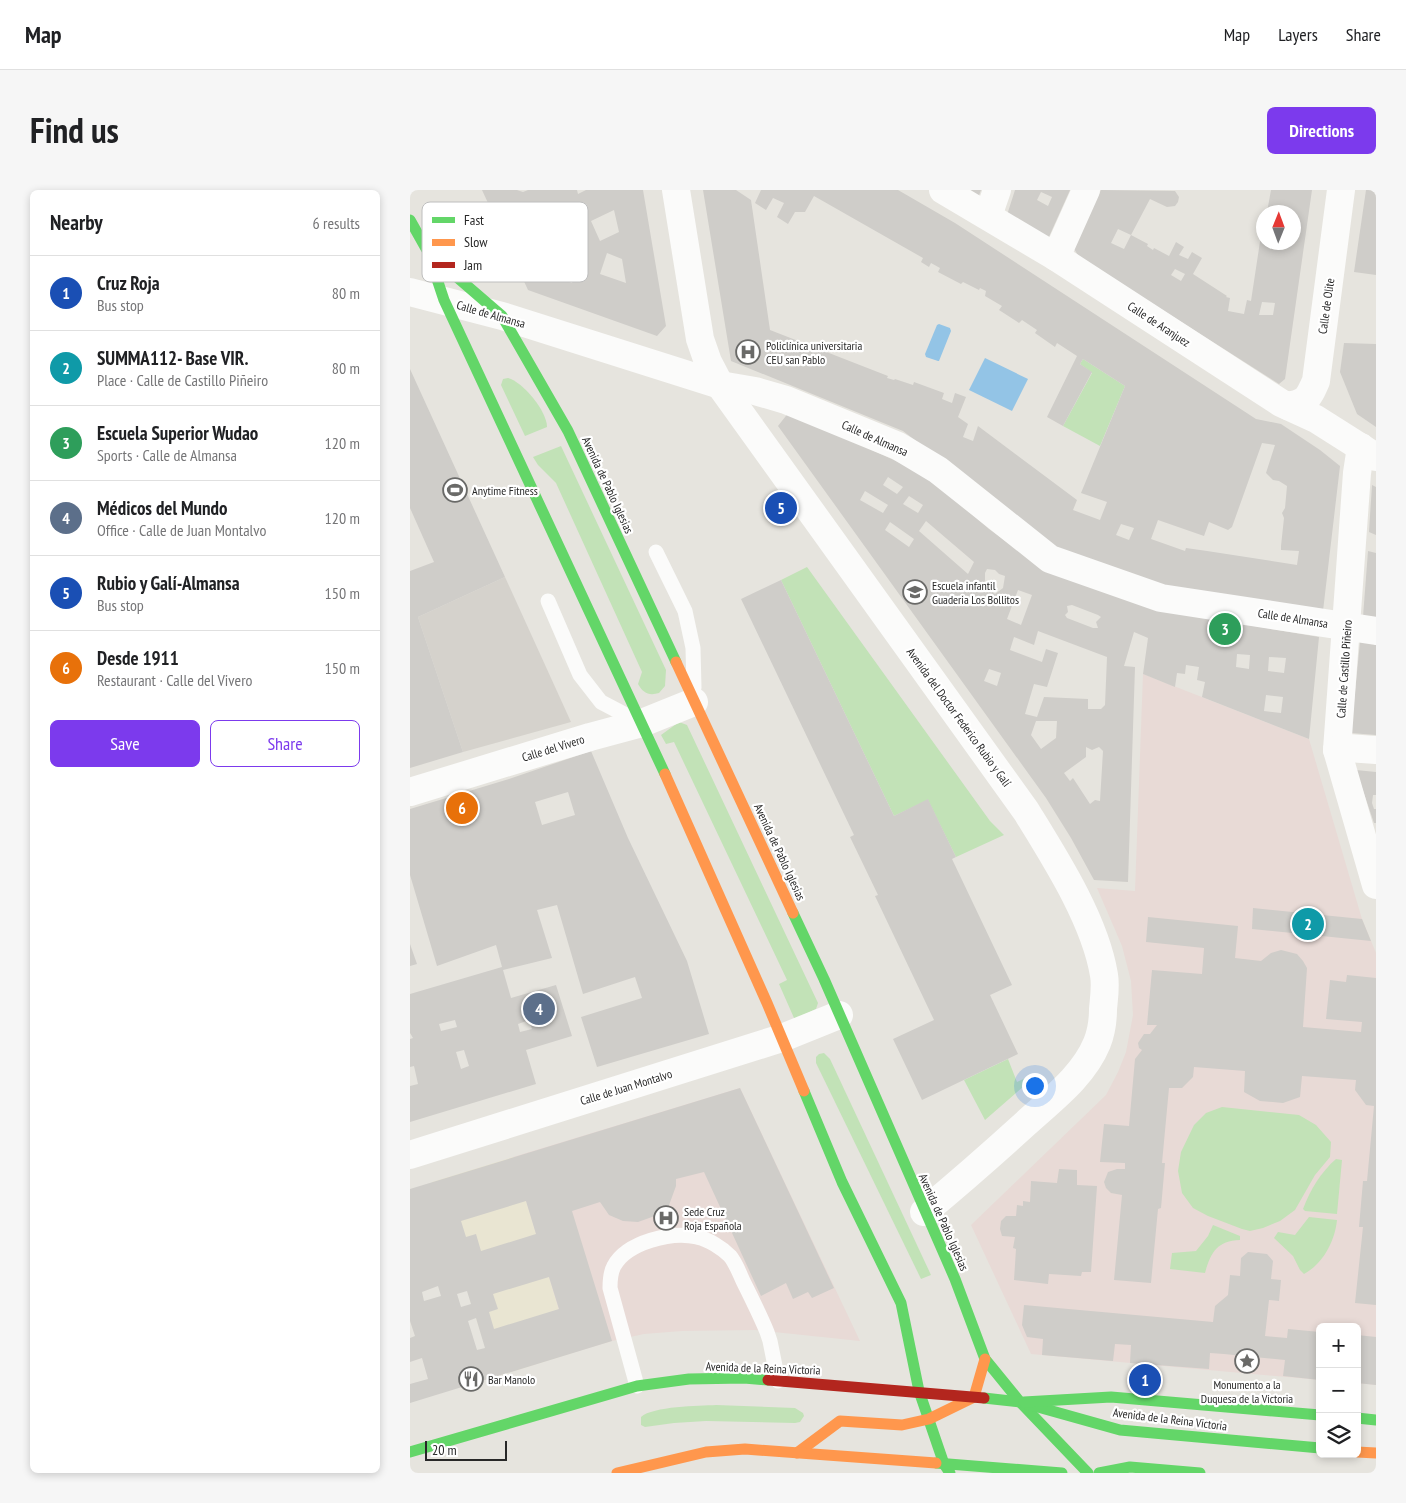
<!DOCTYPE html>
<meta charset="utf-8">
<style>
:root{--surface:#fff;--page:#f6f6f6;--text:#202124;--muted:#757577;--line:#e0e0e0;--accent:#7c3aed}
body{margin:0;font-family:"PT Sans Narrow",sans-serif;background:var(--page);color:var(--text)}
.controls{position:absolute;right:15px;bottom:15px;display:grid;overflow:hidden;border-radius:8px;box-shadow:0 2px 8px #0003}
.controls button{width:45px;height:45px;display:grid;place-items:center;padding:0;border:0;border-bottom:1px solid var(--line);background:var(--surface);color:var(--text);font:25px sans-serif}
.compass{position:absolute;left:846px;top:15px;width:45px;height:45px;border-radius:50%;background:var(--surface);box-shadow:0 2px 8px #0003;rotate:1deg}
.scale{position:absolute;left:15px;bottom:12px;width:82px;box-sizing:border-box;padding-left:5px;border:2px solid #282828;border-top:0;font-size:14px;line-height:18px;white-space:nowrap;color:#282828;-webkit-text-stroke:4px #fff;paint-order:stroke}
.you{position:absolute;left:624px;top:895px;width:18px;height:18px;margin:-12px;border:4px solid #fff;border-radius:50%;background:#1a73e8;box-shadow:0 0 0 8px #1a73e833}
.badge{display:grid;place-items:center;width:32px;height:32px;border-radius:50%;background:var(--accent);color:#fff;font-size:16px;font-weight:700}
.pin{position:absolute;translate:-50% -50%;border:2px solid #fff;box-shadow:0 1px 5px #0006}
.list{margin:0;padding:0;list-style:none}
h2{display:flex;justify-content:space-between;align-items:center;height:65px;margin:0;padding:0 20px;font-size:21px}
h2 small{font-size:16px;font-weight:400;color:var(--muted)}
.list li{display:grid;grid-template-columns:32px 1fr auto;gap:15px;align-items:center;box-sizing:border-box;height:75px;padding:0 20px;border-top:1px solid var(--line)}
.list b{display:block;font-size:19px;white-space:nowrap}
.list p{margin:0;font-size:16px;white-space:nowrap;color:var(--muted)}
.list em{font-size:16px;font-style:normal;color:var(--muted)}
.actions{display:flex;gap:10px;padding:15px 20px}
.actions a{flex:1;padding:11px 0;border:1px solid var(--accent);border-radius:8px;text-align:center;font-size:18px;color:var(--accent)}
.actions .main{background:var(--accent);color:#fff}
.icon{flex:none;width:28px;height:28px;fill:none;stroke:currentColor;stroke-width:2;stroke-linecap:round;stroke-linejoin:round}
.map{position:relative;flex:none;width:966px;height:1283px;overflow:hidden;border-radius:8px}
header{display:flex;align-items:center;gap:30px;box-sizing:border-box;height:70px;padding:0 25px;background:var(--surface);border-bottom:1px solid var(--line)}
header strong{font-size:24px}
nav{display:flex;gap:28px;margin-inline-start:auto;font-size:18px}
.intro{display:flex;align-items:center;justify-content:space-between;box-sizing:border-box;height:120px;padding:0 30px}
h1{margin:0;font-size:35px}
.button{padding:12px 22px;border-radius:8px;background:var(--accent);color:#fff;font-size:18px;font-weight:700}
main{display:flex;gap:30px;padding:0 30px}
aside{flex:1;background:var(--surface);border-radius:8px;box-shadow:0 2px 8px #0003}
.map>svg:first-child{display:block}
</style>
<header>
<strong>Map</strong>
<nav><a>Map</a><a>Layers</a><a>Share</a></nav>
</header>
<div class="intro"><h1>Find us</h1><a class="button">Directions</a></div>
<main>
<aside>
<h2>Nearby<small>6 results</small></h2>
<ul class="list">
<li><span class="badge" style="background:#1a4fb4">1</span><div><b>Cruz Roja</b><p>Bus stop</p></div><em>80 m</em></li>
<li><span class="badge" style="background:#0f9aa8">2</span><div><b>SUMMA112- Base VIR.</b><p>Place · Calle de Castillo Piñeiro</p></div><em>80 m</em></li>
<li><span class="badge" style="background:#2e9e5b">3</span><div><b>Escuela Superior Wudao</b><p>Sports · Calle de Almansa</p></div><em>120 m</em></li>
<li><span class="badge" style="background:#5c6f8a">4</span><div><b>Médicos del Mundo</b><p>Office · Calle de Juan Montalvo</p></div><em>120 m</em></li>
<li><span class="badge" style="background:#1a4fb4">5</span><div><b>Rubio y Galí-Almansa</b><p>Bus stop</p></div><em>150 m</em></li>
<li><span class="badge" style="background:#e8710a">6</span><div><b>Desde 1911</b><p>Restaurant · Calle del Vivero</p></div><em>150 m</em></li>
</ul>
<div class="actions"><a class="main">Save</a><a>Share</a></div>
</aside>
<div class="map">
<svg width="966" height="1283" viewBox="0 0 966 1283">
<rect width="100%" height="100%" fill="#e6e4de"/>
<path fill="#e9e5d2" d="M103 967 162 1163 85 1187 22 992Z"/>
<g fill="#e8dad6">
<path d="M733 484 899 549 952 729 966 763V1195L947 1193V1137H910V1190L621 1164 561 1035 696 905 708 882 716 862 723 825 721 791 712 756 687 698 725 701Z"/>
<path d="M330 898 450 1151 345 1140 272 1141 234 1144 202 1151 162 1163 103 967Z"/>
</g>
<g fill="#c2e2b7">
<path d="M673 169 715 196 690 256 653 236 682 183 670 174Z"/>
<path d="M98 188C113 192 137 221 137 237L115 246 91 195 93 189Z"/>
<path d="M151 256 256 480 255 496 249 503C239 506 233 503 228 494L232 482 146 293 128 275 123 267Z"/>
<path d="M397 377 580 631 594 645 546 667 518 610 484 626 371 390Z"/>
<path d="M269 532 277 535 408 813 406 819 387 828H384L369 794 377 790 264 552 256 554 251 545Z"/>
<path d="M414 863 420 869 521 1085 511 1089 406 873V867L409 864Z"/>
<path d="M598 869 607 892 622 885 623 888 575 930 554 890Z"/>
<path d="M812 917 889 925 906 935 921 952 920 967 905 985 885 1020 870 1031 853 1038 840 1041 832 1039 798 1026 783 1018 772 1003 768 981 771 962 784 935 796 923Z"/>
<path d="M926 969 932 970 927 1024 895 1021 893 1019C900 1000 911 982 926 969Z"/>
<path d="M899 1027 927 1030C925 1051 913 1074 894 1084L890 1080 883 1066 864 1048 868 1042 885 1045Z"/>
<path d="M803 1035 830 1046V1050C807 1051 801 1062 795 1083L760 1079 762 1063 786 1061 798 1046Z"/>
<path d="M306 1215 385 1218 393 1223 394 1226 390 1232 385 1233 296 1231 264 1233 235 1237 231 1235V1227C243 1216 289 1216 306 1215Z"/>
</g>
<path fill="#d5d2cc" d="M95 387 161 532 53 562 8 427Z"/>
<g fill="#93c4e6">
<path d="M529 134 540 138 541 141 529 171H528L516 167 515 164 527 135Z"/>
<path d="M575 168 618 189 602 221 559 200Z"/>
</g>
<g fill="#cfcdc9" fill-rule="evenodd">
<path d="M72 0H107L113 2 118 0H167L168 4 176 0H233L256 136 247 146 118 100ZM204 20 209 42 190 51 181 31ZM133 24 142 27 146 36 143 44 135 47 127 44 122 35 126 27ZM197 63 212 69 216 93 190 84ZM160 65 167 80 162 93 146 87 141 75Z"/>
<path d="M293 0H326L341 10 360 140 478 186 477 188 484 190 485 189 503 195 504 192 534 203 532 209 542 213 545 203 556 207 548 227 558 234 553 247 563 251 568 236 667 310 663 320 690 330 697 312 671 303 715 196 673 169 670 174 682 182 653 236 637 227 667 166 647 153 645 157 625 143 627 140 612 130 609 133 589 120 592 116 575 106 576 101 570 98 569 100 553 92 551 94 528 82 530 78 521 73 519 77 511 72 513 68 404 6 395 22H385L378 34 367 27 374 13 363 8 356 20 345 13 351 0H488L545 33 846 229 871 234 910 260 930 276 913 421 756 397 647 358 493 241 321 171ZM852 253 865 255 856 283 863 290 869 291 877 296 875 318 872 323 874 328 871 356V360L889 361 887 375 797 361 776 358 775 361 741 349 748 330 794 346 799 332 818 340 822 337ZM711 334 724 338 719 350 706 345Z"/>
<path d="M555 0H571L568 8Z"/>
<path d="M605 0H660L638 49 597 25ZM631 2 642 7 638 16 627 10Z"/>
<path d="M691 0 765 1 769 7 768 12 765 16 757 17 740 9 721 45 708 39 701 53 714 59 721 45 738 54 737 56 743 60 744 58 759 66 766 52 774 57 769 65 778 69 782 62 792 68 783 84 817 106 816 107 820 108 818 121 834 124 837 110 841 111 851 45H854V52H884V22H857L861 0H902L875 189 869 194 669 67 663 57ZM765 79 775 84 771 91 761 85ZM852 112 865 113 863 125H849Z"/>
<path d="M956 0H966V85L944 82Z"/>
<path d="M934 153 966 154V237L947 224 930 182Z"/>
<path d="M0 179 95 387 8 427 53 562 0 578V381L24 372 0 318Z"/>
<path d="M379 222 499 277 535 301 579 339 620 369 743 419 909 447 899 549 792 507 795 492 787 490 789 477 776 475 775 484 767 483 765 497 733 484 738 448 724 442 714 476 725 477 718 692 684 690 661 648 636 608 368 236ZM478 287 493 297 487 304 473 295ZM455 301 478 315 473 323 450 310ZM499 306 513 315 508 323 493 314ZM516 331 564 372 558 384 509 341ZM480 332 504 349 499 357 475 340ZM577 379 585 380 589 384 595 386 593 398 585 404 575 396V383ZM608 400 622 405 611 435 597 429ZM662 415 688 425 691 427 686 432 688 438H683L657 428 655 425 658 422 657 416ZM628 441 697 467 695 515 691 519H678V509L634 507 627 527 615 524 624 494 637 497 648 463 636 459 632 472 600 460 604 447 624 455ZM827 464 840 465 839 479 826 477ZM859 467 876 468 874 483 858 481ZM579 479 591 483 587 496 574 491ZM856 505 873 507 871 523 854 521ZM626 531H647L646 548 631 559 621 545ZM676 557 682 560 689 557 693 561 690 611 685 610 680 614 663 588 660 591 654 583 676 567Z"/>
<path d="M962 295 966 297V345L959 342Z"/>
<path d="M958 361 966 363V429L953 427Z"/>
<path d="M371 390 484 626 518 609 546 667 542 669 602 795 580 805 608 864 512 910 483 849 524 830 465 706 468 705 440 647 444 645 331 409Z"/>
<path d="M950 452 966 454V545L941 543Z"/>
<path d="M181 561 218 648 277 771 299 844 187 877 171 827 232 808 225 787 173 804 147 715 127 720 142 768 93 780 101 808 146 795 162 846 116 860 126 894 0 932V896L8 894 4 876 0 877V849L3 848 0 843V804L92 777 86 755 27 776 0 685V619L99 589ZM158 602 165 625 132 635 125 612ZM45 830 47 837 31 841 29 834ZM119 830 122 839 110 842 108 834ZM54 860 59 876 51 879 46 862Z"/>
<path d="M946 580 966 582V605H963L962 613 964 619H966V633H964Z"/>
<path d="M843 718 952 729 961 751 842 739Z"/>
<path d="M738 727 828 736 825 768 851 771 861 763 871 760 887 764 893 771 897 778 893 837 951 842 952 832 916 829 920 790 936 792 937 785 966 788V1115L945 1113 953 1037H949L953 991H957L964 916 956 915 945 900 946 890 892 886 890 907 873 913 850 911 834 902 835 881 784 877 783 887 772 898H759L752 973H755L751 1018 748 1019 741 1093 704 1090 712 1005 701 1003 696 998 694 992 698 982 707 979H715V973L690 972 694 934 719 936 725 869 732 860 729 858 728 853 734 844H740L747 835H737L742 780 792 784 794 758 736 752Z"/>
<path d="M0 754 7 774 0 776Z"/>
<path d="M330 898 424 1098 402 1108 398 1102 383 1109 376 1093 351 1106 294 982 266 989V996L258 1018 242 1027 228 1032 213 1031 199 1025 190 1012 162 1021 202 1151 0 1213V1194L18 1189 12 1168 0 1172V1148L5 1146 0 1131V999ZM116 1011 126 1044 71 1061 66 1044 56 1047 51 1031ZM139 1087 149 1119 84 1139 79 1122 88 1119 83 1104ZM28 1096 31 1106 14 1111 12 1102ZM57 1101 61 1114 51 1117 47 1104ZM66 1128 75 1158 67 1160 58 1131Z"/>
<path d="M649 979 667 980V995L687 996 681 1082H672L671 1086 639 1084 638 1094 604 1090 606 1059 603 1058 605 1047 592 1046 590 1039 591 1031 596 1026H606L607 1015 613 1016V1011L620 1012 621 991 647 993Z"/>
<path d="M838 1062 857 1064 863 1071 861 1089 871 1090 869 1111 859 1110 855 1146 877 1148 878 1139 910 1142V1190L873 1186 875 1170 814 1164 800 1163 799 1179 720 1173 721 1155 705 1154 703 1171 632 1165 633 1149 617 1147 612 1135 614 1115 803 1132 805 1116 818 1105 820 1085 830 1086 831 1068Z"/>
<path d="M947 1145 966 1147V1195L947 1193Z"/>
</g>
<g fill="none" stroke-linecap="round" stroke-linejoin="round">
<g stroke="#fbfbfa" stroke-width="15">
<path d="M246 362 275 421 283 458 284 498"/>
<path d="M138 411 170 485 191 512 229 532"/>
<path d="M227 1196 200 1098C200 1091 200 1083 204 1076 217 1052 262 1041 287 1047 298 1049 312 1058 320 1066 326 1073 330 1085 334 1093 342 1109 350 1125 357 1142L360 1151 368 1191"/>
</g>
<g stroke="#fbfbfa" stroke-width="28">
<path d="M266 0 290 149 298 172 310 195 616 621C645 668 685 730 694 785 696 796 694 808 693 819 693 830 691 843 687 853 673 887 641 910 615 934 582 964 549 993 514 1022"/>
<path d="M533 0 646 67 871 213 906 229 966 267"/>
<path d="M578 26 587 0"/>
<path d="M646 67 676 0"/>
<path d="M0 102 92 126 310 195 345 201 376 210 488 256 528 280 640 369 751 408 966 441"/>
<path d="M878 216C897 212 898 209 906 191L931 0"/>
<path d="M951 257 947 283 927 560 966 695"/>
<path d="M927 560 938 558 966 560"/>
<path d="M0 602 180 547 232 533 284 512"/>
<path d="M0 965 372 848 429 825"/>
</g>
<g stroke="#63d668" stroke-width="11">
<path d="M0 30 18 62 34 110 255 584"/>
<path d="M18 62 92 126 158 241 266 472"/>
<path d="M383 723 414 789 545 1089 575 1169 610 1212 678 1283"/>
<path d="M394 901 432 992 491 1113 509 1201 534 1274 540 1283"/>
<path d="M574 1208 610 1212 710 1240 910 1258"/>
<path d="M614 1212 701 1207 910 1225"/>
<path d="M947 1228 966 1230"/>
<path d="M0 1262 227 1196 279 1189 334 1188 358 1190"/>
<path d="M526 1273 652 1283"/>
<path d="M689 1283 720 1277 790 1283"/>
</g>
<g stroke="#ff974d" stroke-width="11">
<path d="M266 472 383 723"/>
<path d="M255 584 357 813 394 901"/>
<path d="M947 1262 966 1263"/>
<path d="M387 1263 430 1231 492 1235 519 1229 564 1207 575 1169"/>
<path d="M207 1283 296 1262 335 1259 526 1273"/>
</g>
<path stroke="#b3261e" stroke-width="11" d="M358 1190 574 1208"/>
</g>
<defs>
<g id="hospital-ring" transform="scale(1.25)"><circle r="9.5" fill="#fff" stroke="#6a6a68" stroke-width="1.5"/><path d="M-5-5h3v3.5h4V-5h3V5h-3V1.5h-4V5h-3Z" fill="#6a6a68"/></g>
<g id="stadium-ring" transform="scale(1.25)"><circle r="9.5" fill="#fff" stroke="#6a6a68" stroke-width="1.5"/><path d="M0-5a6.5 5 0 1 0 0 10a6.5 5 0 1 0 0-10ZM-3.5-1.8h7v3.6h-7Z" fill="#6a6a68"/></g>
<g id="school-ring" transform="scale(1.25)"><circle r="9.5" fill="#fff" stroke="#6a6a68" stroke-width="1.5"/><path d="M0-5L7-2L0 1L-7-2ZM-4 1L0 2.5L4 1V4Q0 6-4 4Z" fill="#6a6a68"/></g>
<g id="sight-ring" transform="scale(1.25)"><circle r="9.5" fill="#fff" stroke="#6a6a68" stroke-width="1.5"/><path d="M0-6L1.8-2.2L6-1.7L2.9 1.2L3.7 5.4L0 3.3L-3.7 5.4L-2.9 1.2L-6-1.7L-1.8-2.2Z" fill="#6a6a68"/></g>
<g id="restaurant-ring" transform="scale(1.25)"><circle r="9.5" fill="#fff" stroke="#6a6a68" stroke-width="1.5"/><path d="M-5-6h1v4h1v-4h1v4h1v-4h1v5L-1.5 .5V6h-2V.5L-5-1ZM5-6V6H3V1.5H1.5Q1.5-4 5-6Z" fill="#6a6a68"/></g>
</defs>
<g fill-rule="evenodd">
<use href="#hospital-ring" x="338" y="162"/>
<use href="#stadium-ring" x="45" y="300"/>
<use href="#school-ring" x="505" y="402"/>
<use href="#hospital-ring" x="256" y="1028"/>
<use href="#sight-ring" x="837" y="1171"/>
<use href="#restaurant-ring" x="61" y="1189"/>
</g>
<g text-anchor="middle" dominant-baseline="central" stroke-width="4.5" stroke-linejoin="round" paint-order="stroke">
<g font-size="12" fill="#282828" stroke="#fff">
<text transform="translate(916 116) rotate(-82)">Calle de Olite</text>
<text transform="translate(81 124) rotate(16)">Calle de Almansa</text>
<text transform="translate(749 134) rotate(33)">Calle de Aranjuez</text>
<text transform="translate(465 248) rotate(24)">Calle de Almansa</text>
<text transform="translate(198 295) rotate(65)">Avenida de Pablo Iglesias</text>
<text transform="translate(883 428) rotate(9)">Calle de Almansa</text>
<text transform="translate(934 479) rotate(-86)">Calle de Castillo Piñeiro</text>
<text transform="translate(549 527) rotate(54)">Avenida del Doctor Federico Rubio y Galí</text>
<text transform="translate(143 558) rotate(-17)">Calle del Vivero</text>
<text transform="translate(370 662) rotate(65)">Avenida de Pablo Iglesias</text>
<text transform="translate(216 897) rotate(-17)">Calle de Juan Montalvo</text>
<text transform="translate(534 1032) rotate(66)">Avenida de Pablo Iglesias</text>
<text transform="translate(353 1178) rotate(2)">Avenida de la Reina Victoria</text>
<text transform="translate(760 1229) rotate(7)">Avenida de la Reina Victoria</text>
</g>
<g font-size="12" fill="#282828" stroke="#fff" text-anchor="start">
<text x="356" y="155">Policlínica universitaria<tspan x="356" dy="14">CEU san Pablo</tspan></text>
<text x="62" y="300">Anytime Fitness</text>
<text x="522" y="395">Escuela infantil<tspan x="522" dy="14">Guaderia Los Bollitos</tspan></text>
<text x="274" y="1021">Sede Cruz<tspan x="274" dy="14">Roja Española</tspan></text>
<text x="78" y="1189">Bar Manolo</text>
<text x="837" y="1194" text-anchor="middle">Monumento a la<tspan x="837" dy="14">Duquesa de la Victoria</tspan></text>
</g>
</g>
<rect x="12" y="12" width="166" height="80" rx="8" fill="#fff" stroke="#bebebe" stroke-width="1"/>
<rect x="22" y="27" width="23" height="6" fill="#63d668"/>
<rect x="22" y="49" width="23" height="7" fill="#ff974d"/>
<rect x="22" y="72" width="23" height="6" fill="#b3261e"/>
<g font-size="14" fill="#282828">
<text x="54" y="35">Fast</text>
<text x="54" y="57">Slow</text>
<text x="54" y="80">Jam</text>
</g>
</svg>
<div class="controls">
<button>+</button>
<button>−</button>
<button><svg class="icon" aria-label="layers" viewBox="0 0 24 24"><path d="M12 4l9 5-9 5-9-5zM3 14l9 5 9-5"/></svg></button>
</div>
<svg class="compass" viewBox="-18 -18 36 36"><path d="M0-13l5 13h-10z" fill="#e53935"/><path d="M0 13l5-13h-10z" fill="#757577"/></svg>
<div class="scale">20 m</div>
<div class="you"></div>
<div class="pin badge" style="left:735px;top:1190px;background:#1a4fb4">1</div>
<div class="pin badge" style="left:898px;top:734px;background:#0f9aa8">2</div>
<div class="pin badge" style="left:815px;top:439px;background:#2e9e5b">3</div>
<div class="pin badge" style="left:129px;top:819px;background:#5c6f8a">4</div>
<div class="pin badge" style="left:371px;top:318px;background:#1a4fb4">5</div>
<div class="pin badge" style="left:52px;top:618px;background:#e8710a">6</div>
</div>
</main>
